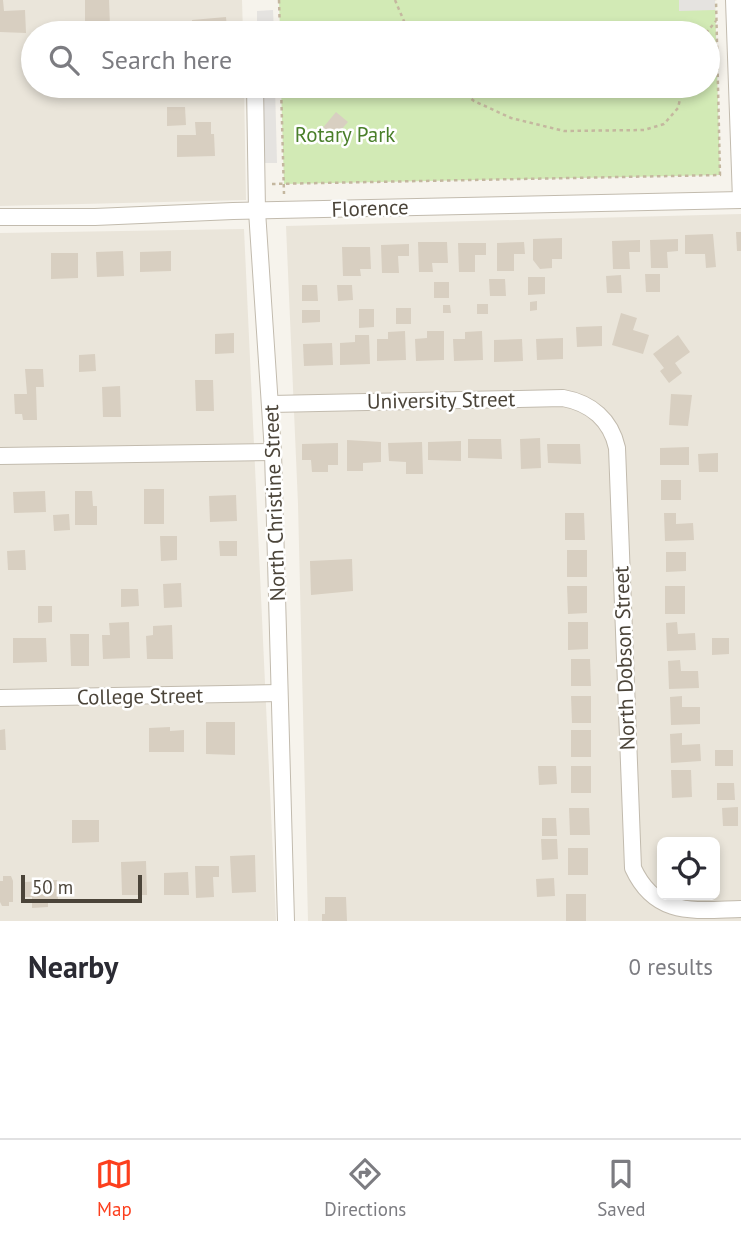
<!DOCTYPE html>
<style>
:root{--surface:#fff;--page:#f2f2f3;--text:#2b2b33;--muted:#7c7c81;--line:#e1e1e2;--accent:#fc3f1d}
body{margin:0;font-family:"PT Sans",sans-serif;background:var(--page);color:var(--text)}
.controls{position:absolute;right:21px;bottom:21px;display:grid;overflow:hidden;border-radius:10px;box-shadow:0 4px 10px #0003}
.controls button{width:63px;height:63px;display:grid;place-items:center;padding:0;border:0;border-bottom:2px solid var(--line);background:var(--surface);color:var(--text);font:35px sans-serif}
.scale{position:absolute;left:21px;bottom:18px;width:121px;box-sizing:border-box;padding-left:7px;border:4px solid #4b4439;border-top:0;font-size:19px;line-height:24px;white-space:nowrap;color:#4b4439;-webkit-text-stroke:5px #fff;paint-order:stroke}
.list{margin:0;padding:0;list-style:none}
h2{display:flex;justify-content:space-between;align-items:center;height:91px;margin:0;padding:0 28px;font-size:30px}
h2 small{font-size:23px;font-weight:400;color:var(--muted)}
.icon{flex:none;width:38px;height:38px;fill:none;stroke:currentColor;stroke-width:2;stroke-linecap:round;stroke-linejoin:round}
.map{position:relative;flex:none;width:741px;height:921px;overflow:hidden}
.search{position:absolute;background:var(--surface);box-shadow:0 4px 10px #0003;left:21px;right:21px;top:21px;height:77px;display:flex;align-items:center;gap:18px;box-sizing:border-box;padding:0 24px;border-radius:38px;color:var(--muted);font-size:26px}
.sheet{height:217px;background:var(--surface)}
nav{display:flex;justify-content:space-around;align-items:center;box-sizing:border-box;height:98px;border-top:2px solid var(--line);background:var(--surface);font-size:19px;color:var(--muted)}
nav a{display:grid;justify-items:center;gap:4px}
nav .on{color:var(--accent)}
.map>svg:first-child{display:block}
</style>
<div class="map">
<svg width="741" height="921" viewBox="0 0 741 921">
<rect width="100%" height="100%" fill="#f6f3ec"/>
<g fill="#eae5da" fill-rule="evenodd">
<path d="M0 0H242L243 33H33V86H244L246 200 0 206Z"/>
<path d="M741 214V921H308L298 504 286 226ZM662 842H715V895H662Z"/>
<path d="M244 229 276 921H0V233Z"/>
</g>
<path fill="#d2eab5" d="M279 0H715L720 175 284 184 281 86H708V33H280Z"/>
<g fill="#e5e3e0">
<path d="M679 0H715V10L679 11Z"/>
<path d="M273 10 274 33H257V11Z"/>
<path d="M259 86H275L277 163H261Z"/>
</g>
<g fill="#d8cfc1">
<path d="M0 0H3L4 11 25 10 26 33 0 32Z"/>
<path d="M85 0H109L110 26H85Z"/>
<path d="M226 17 227 29H220V33H193L192 20Z"/>
<path d="M167 107H185L186 125 167 126Z"/>
<path d="M336 112 348 122 332 140 321 130Z"/>
<path d="M195 122H211V134H214L215 156 177 157V135H196Z"/>
<path d="M736 232H741V251H737Z"/>
<path d="M713 234 716 267 706 268 705 254H685V235Z"/>
<path d="M562 238V259H552V268L540 269 533 260V239Z"/>
<path d="M678 239V251L667 252 668 268H651L650 240Z"/>
<path d="M640 240V252H629L630 269H613L612 241Z"/>
<path d="M418 242H447L448 263H432L433 272H419Z"/>
<path d="M524 242 525 254H514V271H497V243Z"/>
<path d="M458 243H486V255H475V272H459Z"/>
<path d="M409 244V256H398L399 273H382L381 245Z"/>
<path d="M342 247H370L371 269H360L361 276H343Z"/>
<path d="M123 251 124 276 97 277 96 252Z"/>
<path d="M171 251V271L140 272V252Z"/>
<path d="M51 253H78V278L51 279Z"/>
<path d="M645 274H660V292H646Z"/>
<path d="M621 275 622 293H607L606 276Z"/>
<path d="M528 277H545V294L528 295Z"/>
<path d="M489 279H505L506 296H490Z"/>
<rect x="434" y="282" width="15" height="16"/>
<path d="M302 285H317L318 301H302Z"/>
<path d="M337 285H352L353 300 338 301Z"/>
<path d="M537 301V310L530 311V302Z"/>
<rect x="477" y="304" width="11" height="10"/>
<path d="M443 305H450L451 313H443Z"/>
<rect x="396" y="308" width="15" height="16"/>
<path d="M359 309H374V327L359 328Z"/>
<path d="M302 310H320V322L302 323Z"/>
<path d="M621 313 637 318 633 330 649 335 643 354 612 345Z"/>
<path d="M602 326V346L577 347 576 327Z"/>
<path d="M405 331 406 360 377 361V339H388V332Z"/>
<path d="M427 331H444V360L416 361 415 339 427 338Z"/>
<path d="M482 331 483 360 454 361 453 339H465V332Z"/>
<path d="M234 333V353L215 354V334Z"/>
<path d="M355 335H369L370 364 340 365V343L355 342Z"/>
<path d="M678 335 690 352 675 363 682 373 669 383 660 371 664 368 653 354Z"/>
<path d="M563 338V359L537 360 536 339Z"/>
<path d="M522 339 523 361 494 362V340Z"/>
<path d="M332 343 333 365 304 366 303 344Z"/>
<path d="M95 354 96 371 79 372V355Z"/>
<path d="M25 369H43L44 387H36L37 420H23L22 414H15L14 394H27Z"/>
<path d="M195 380H213L214 411H196Z"/>
<path d="M120 386 121 417H103L102 387Z"/>
<path d="M671 394 692 395 688 426 669 425Z"/>
<path d="M540 438 541 468 521 469 520 439Z"/>
<path d="M468 439H501L502 459 468 458Z"/>
<path d="M347 440 381 442V462L363 463V471H347Z"/>
<path d="M461 441V461L428 460V442Z"/>
<path d="M422 442 423 474H406V462L389 461 388 443Z"/>
<path d="M338 443V465H328V472H312L311 460H302V444Z"/>
<path d="M547 444H580L581 464 548 463Z"/>
<path d="M689 447V465H660V448Z"/>
<path d="M718 453V472H699L698 454Z"/>
<rect x="661" y="480" width="20" height="20"/>
<rect x="144" y="489" width="20" height="35"/>
<path d="M45 491 46 512 14 513 13 492Z"/>
<path d="M75 491H92L93 506H97V525H75Z"/>
<path d="M236 495 237 521 210 522 209 496Z"/>
<path d="M565 513H584L585 540H565Z"/>
<path d="M664 513H676V524L693 523 694 540 665 541Z"/>
<path d="M69 514 70 530 54 531 53 515Z"/>
<path d="M160 536H177V560L161 561Z"/>
<path d="M219 541H237V556H220Z"/>
<path d="M25 550 26 570H8L7 551Z"/>
<rect x="567" y="550" width="20" height="27"/>
<path d="M666 552H686V571L666 572Z"/>
<path d="M352 559 353 591 311 595 310 561Z"/>
<path d="M181 583 182 607 164 608 163 584Z"/>
<path d="M567 586H587V613L568 614Z"/>
<rect x="665" y="586" width="20" height="28"/>
<path d="M121 589H138L139 606 121 607Z"/>
<path d="M38 606H52V622L38 623Z"/>
<path d="M129 622 130 658 103 659 102 635H110L109 623Z"/>
<path d="M568 622H588V649L568 650Z"/>
<path d="M677 622 678 634 695 633 696 650 667 651 666 623Z"/>
<path d="M172 625 173 659H147L146 636 153 635V626Z"/>
<path d="M70 634H89V666H71Z"/>
<path d="M13 638H46L47 662 13 663Z"/>
<path d="M712 638H729V654L712 655Z"/>
<path d="M571 659H590L591 686H571Z"/>
<path d="M680 660 681 671H698L699 688 669 689 668 661Z"/>
<path d="M571 696H591V723H572Z"/>
<path d="M682 696V707H700V724L671 725 670 697Z"/>
<path d="M206 722H235V755L206 754Z"/>
<path d="M170 727V731L184 730V752H149V728Z"/>
<path d="M5 729 6 750H0V730Z"/>
<rect x="571" y="730" width="20" height="27"/>
<path d="M682 733V745L700 744 701 761 671 763 670 734Z"/>
<rect x="715" y="750" width="18" height="16"/>
<path d="M538 766H556L557 784 539 785Z"/>
<rect x="571" y="766" width="20" height="27"/>
<path d="M671 770H691L692 797 672 798Z"/>
<path d="M717 783H734L735 800H717Z"/>
<path d="M738 807V826H723L722 808Z"/>
<path d="M569 808H589L590 835H570Z"/>
<path d="M542 818H556L557 836H542Z"/>
<path d="M72 820H99V842L72 843Z"/>
<path d="M541 839H557L558 859 542 860Z"/>
<rect x="568" y="848" width="20" height="27"/>
<path d="M255 855 256 892 232 893 230 856Z"/>
<path d="M146 861 147 895H122L121 862Z"/>
<path d="M195 866H219V877H213L214 897 196 898Z"/>
<path d="M188 872 189 895H164V873Z"/>
<path d="M3 876H11L13 881V902H9V906H2L0 902V881H3Z"/>
<path d="M554 878 555 896 537 897 536 879Z"/>
<path d="M57 880 58 901H48V907L32 908V897H25V882Z"/>
<rect x="566" y="894" width="20" height="27"/>
<path d="M325 897H346L347 921H322V914H325Z"/>
</g>
<g fill="none" stroke-linecap="round" stroke-linejoin="round">
<g stroke="#c2bbae" stroke-width="18">
<g id="street">
<path d="M734 0 741 200"/>
<path d="M255 86 257 211 273 452 286 921"/>
<path d="M0 217H95L233 211 741 200"/>
<path d="M271 404 563 398C591 403 611 420 617 448L633 868C656 918 695 910 741 909"/>
<path d="M0 456 273 452"/>
<path d="M0 698 279 693"/>
</g>
</g>
<g stroke="#c4b79f" stroke-width="2.5" stroke-dasharray="3.5 3.5" stroke-linecap="butt">
<path d="M279 0 280 33"/>
<path d="M395 0 409 33"/>
<path d="M706 33 716 21"/>
<path d="M281 86 284 194"/>
<path d="M455 86 474 101 511 118 564 131 644 130 664 124 678 108 683 86"/>
<path d="M272 184 720 175 716 0"/>
</g>
<use href="#street" stroke="#fff" stroke-width="16"/>
</g>
<g text-anchor="middle" dominant-baseline="central" stroke-width="5" stroke-linejoin="round" paint-order="stroke">
<g font-size="21" fill="#4a7f2a" stroke="#fff">
<text x="345" y="134">Rotary Park</text>
</g>
<g font-size="21" fill="#4b4439" stroke="#fff">
<text transform="translate(370 208) rotate(-2)">Florence</text>
<text transform="translate(441 400) rotate(-1)">University Street</text>
<text transform="translate(274 503) rotate(-92)">North Christine Street</text>
<text transform="translate(624 658) rotate(-92)">North Dobson Street</text>
<text transform="translate(140 696) rotate(-1)">College Street</text>
</g>
</g>
</svg>
<div class="controls">
<button><svg class="icon" aria-label="locate" viewBox="0 0 24 24"><circle cx="12" cy="12" r="6"/><path d="M12 2v4M12 18v4M2 12h4M18 12h4"/></svg></button>
</div>
<div class="scale">50 m</div>
<div class="search"><svg class="icon" aria-label="search" viewBox="0 0 24 24"><circle cx="10" cy="10" r="6"/><path d="M15 15l6 6"/></svg>Search here</div>
</div>
<section class="sheet">
<h2>Nearby<small>0 results</small></h2>
<ul class="list">
</ul>
</section>
<nav>
<a class="on"><svg class="icon" aria-label="map" viewBox="0 0 24 24"><path d="M3 6l6-2 6 2 6-2v14l-6 2-6-2-6 2zM9 4v14M15 6v14"/></svg>Map</a>
<a><svg class="icon" aria-label="directions" viewBox="0 0 24 24"><path d="M12 3l9 9-9 9-9-9zM9 14v-3h6M13 9l2 2-2 2"/></svg>Directions</a>
<a><svg class="icon" aria-label="saved" viewBox="0 0 24 24"><path d="M7 4h10v16l-5-4-5 4z"/></svg>Saved</a>
</nav>
